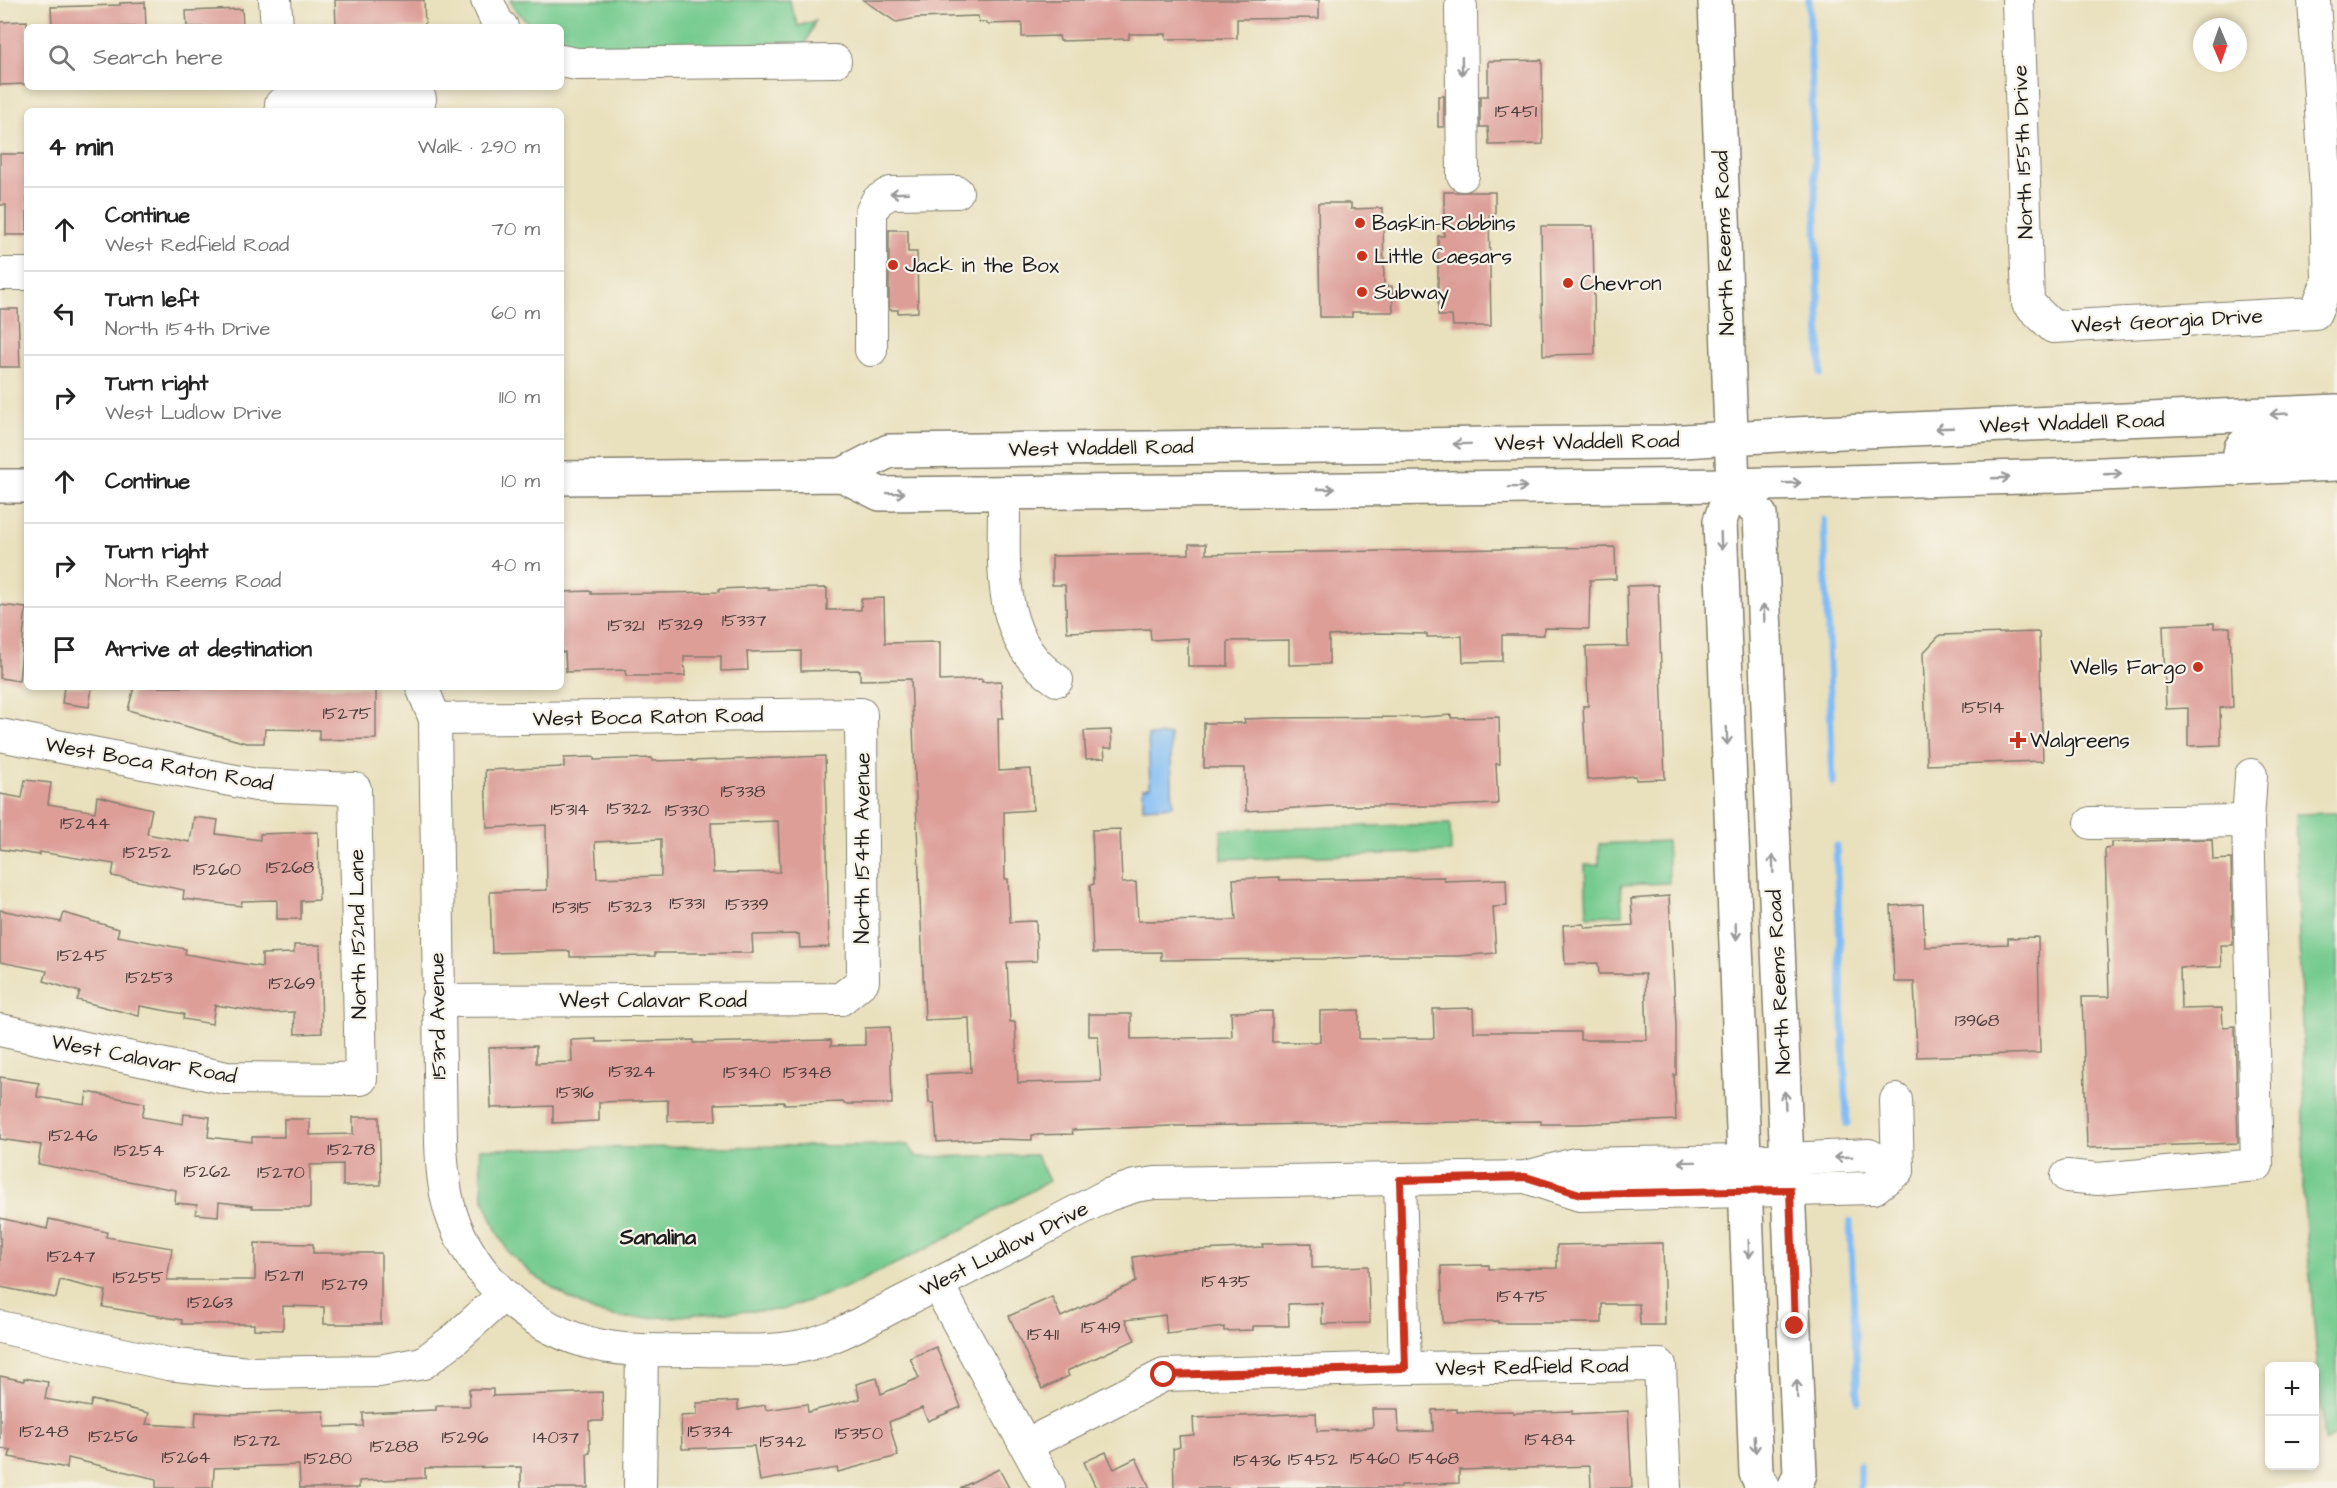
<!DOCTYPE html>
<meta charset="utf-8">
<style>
:root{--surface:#fff;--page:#f6f6f6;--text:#222;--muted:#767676;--line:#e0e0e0}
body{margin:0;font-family:"Architects Daughter",sans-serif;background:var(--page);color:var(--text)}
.controls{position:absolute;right:18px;bottom:18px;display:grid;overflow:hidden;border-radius:9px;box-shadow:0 3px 9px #0003}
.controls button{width:54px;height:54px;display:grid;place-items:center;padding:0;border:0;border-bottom:2px solid var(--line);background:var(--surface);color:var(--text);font:30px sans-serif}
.compass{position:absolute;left:2193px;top:18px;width:54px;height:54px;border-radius:50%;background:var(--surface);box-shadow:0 3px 9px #0003;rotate:178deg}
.stop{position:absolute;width:18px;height:18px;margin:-14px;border:4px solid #c8321e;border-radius:50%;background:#fff}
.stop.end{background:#c8321e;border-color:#fff;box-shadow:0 2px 6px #0008}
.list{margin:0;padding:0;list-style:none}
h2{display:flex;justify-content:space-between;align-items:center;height:78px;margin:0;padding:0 24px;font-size:26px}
h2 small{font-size:20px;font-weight:400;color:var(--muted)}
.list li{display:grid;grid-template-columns:39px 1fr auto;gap:18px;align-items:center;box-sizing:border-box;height:84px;padding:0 24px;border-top:2px solid var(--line)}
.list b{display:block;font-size:22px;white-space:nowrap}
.list p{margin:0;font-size:20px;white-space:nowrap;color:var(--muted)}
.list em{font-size:20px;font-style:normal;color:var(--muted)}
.icon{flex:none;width:33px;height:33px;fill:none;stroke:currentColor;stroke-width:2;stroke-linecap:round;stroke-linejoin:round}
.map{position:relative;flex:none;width:2337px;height:1488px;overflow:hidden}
.search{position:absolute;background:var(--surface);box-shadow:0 3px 9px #0003;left:24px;top:24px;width:540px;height:66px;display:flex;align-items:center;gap:15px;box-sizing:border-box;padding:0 21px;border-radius:9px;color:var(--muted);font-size:22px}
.panel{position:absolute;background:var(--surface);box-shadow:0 3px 9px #0003;left:24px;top:108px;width:540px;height:582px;border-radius:9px}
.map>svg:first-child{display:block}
</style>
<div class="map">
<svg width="2337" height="1488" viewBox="0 0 2337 1488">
<rect width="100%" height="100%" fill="#f7f3e8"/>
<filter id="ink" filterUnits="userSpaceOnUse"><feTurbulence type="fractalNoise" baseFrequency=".0167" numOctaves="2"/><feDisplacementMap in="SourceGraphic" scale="12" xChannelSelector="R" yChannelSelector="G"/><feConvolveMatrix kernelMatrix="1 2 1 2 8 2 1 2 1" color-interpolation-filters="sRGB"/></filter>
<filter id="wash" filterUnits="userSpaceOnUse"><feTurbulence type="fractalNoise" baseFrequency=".008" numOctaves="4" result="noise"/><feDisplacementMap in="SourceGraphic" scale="24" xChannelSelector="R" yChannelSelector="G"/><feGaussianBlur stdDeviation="1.35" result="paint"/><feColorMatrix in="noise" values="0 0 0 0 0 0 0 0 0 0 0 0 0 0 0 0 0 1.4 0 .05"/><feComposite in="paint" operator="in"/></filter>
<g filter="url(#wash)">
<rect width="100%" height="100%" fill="#e9e0bd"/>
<g fill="#75cb8f" stroke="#487456" stroke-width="1.5">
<path d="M510 0H789L798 26 815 21 804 48 564 47 561 45V27H532L514 8Z"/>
<path d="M2337 813V1435L2324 1442 2303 1194 2304 1090 2295 814Z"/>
<path d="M1450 824 1451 852 1222 859 1221 830Z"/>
<path d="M1667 841 1669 883 1621 885 1622 915 1587 916 1585 865H1599V844Z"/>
<path d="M908 1145 917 1157 1036 1155 1049 1181 942 1241 850 1286 782 1310 705 1313 672 1317 625 1318 594 1312 567 1297 533 1275 509 1253 497 1232 483 1197 479 1149Z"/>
</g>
<path fill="#82bdf4" stroke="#4f6c88" stroke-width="1.5" d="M1170 735 1173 806 1143 808V788L1150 787 1148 736Z"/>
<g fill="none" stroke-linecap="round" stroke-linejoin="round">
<g stroke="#82bdf4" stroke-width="7">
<path d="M1809 0 1821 374"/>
<path d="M1824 520 1833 783"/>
<path d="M1836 846 1847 1124"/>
<path d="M1850 1222 1858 1401"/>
<path d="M1860 1465V1488"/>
</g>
</g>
<g id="blocks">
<g fill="#dd9e98" fill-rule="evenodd">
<path d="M335 0H424L425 27H336Z"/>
<path d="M863 0H1319V18L1237 19V38L1166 39V34H1129V39L1060 41 1059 36 1022 37V23L987 24V22H979L978 16 917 18 896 22Z"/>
<path d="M145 2 146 27H52L51 7 120 5V3Z"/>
<path d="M242 9 243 27H187L186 11Z"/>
<path d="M27 21V84L0 85V22Z"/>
<path d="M1542 60 1543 144 1489 145 1488 127H1480V96H1488V61Z"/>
<rect x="1438" y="96" width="6" height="31"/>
<path d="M0 154H27V235H6V205H0Z"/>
<path d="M1444 192H1495V215H1489L1491 326H1453L1452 316H1438V236H1444Z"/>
<path d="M1318 203H1351V209L1383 208 1384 286H1392L1393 312H1352V317H1320Z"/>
<path d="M1541 226H1593L1595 354 1543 355Z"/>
<path d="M889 230H908V252H917L918 312 898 313V310H889Z"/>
<path d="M0 309H18L20 367H0Z"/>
<path d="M1189 544H1206V554L1615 547 1616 579 1590 580 1589 629 1544 628V635H1502V661L1463 662 1462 636 1427 637V634L1378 633 1329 636V664L1289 665V640L1228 641V666H1188V638L1151 640 1150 629 1067 632 1065 585H1052V556L1189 554Z"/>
<path d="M1658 585 1665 779 1636 780V776L1587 780 1583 706H1588L1586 647 1628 646 1627 586Z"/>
<path d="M768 587V589L827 588V610H861V599L884 598 885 643 940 642V681L982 679V682L1001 681 1003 718H998L999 771 1031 769 1033 810 1004 812 1005 879H1008L1010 922 1036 921 1037 961 1007 962 1010 1022H1015L1018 1083 1101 1081 1098 1036H1089V1014H1131V1039L1184 1038 1232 1037 1231 1012 1272 1011V1042H1316L1320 1041V1011L1359 1010V1039L1434 1038 1433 1009 1473 1008 1474 1032H1580V1040H1647L1645 974H1599L1598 963 1565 964 1563 925 1584 924 1585 928 1633 925 1631 899 1669 896 1676 1024V1075H1674L1676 1120 1579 1124H1541V1121L1171 1126 1072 1130 1073 1134 1032 1135V1140L994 1139 937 1142 934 1103H929L927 1074 971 1072 969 1018 925 1020 911 679 860 680V670L801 671V651L747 652 748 670 721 671V656H684L685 676H626L625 670 566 672 565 652H561V592L591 591V594L719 592V589Z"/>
<path d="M0 605 26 608 19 681 0 678Z"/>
<path d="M2214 623V628L2230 627 2233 707 2220 708 2221 745 2188 746V708L2166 709 2163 625Z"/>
<path d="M2039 632 2043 761 1927 765 1923 653 1940 635Z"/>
<path d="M64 687H92L89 707 62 703Z"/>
<path d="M134 687H376V739L319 740V730L265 729 264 743H246L128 710Z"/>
<path d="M1451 715V718L1499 717 1500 764H1496L1498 804 1446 806H1332L1246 811 1245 768H1204V723H1245L1244 719 1272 718 1423 717Z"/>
<path d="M1111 730 1112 748H1104L1105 758 1086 759 1084 731Z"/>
<path d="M825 756 829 947 800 948 799 934 752 935 753 953H655V956L570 957V951L492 953 490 892 547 890 546 825 487 828 485 770 564 767V758L594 757V760L652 758V761L692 760V761ZM778 821 780 872 713 873 711 823ZM661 839V876L597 878 595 842Z"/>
<path d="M25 780 51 783 48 804 95 812 97 796 152 809 147 834 190 842 194 817 218 820 216 834 260 840V834L318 832 319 900 301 901V919H277V900L242 901 241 906 183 899 184 890 112 876 114 864 40 852 39 855 0 849V794L22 798Z"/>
<path d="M1120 829 1122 883 1136 882 1138 921 1236 920 1233 879 1279 877 1280 880 1444 877V881L1506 879 1507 906 1493 907 1496 953 1458 956H1384L1331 959 1161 960V952L1093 953 1090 885 1094 884 1092 830Z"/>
<path d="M2212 839 2213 860 2231 859 2233 945H2221L2222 967 2180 968 2181 1009 2222 1008 2223 1027 2235 1026 2238 1143 2087 1148 2082 997H2109L2105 848 2111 847V842Z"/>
<path d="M1923 904 1925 947 2008 944V938L2038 937 2040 1053 1917 1057 1914 982H1894L1891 906Z"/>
<path d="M0 910 61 922 64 913 119 929 117 936 186 949 185 954 262 967V954L294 953V945H320L322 1033 295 1034 294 1012 266 1013 215 1005 212 1024 183 1019 184 1014 140 1006 139 1016 77 1000 80 992 44 981 47 971 0 962Z"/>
<path d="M890 1027 892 1104H844L843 1102 784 1104V1102L715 1104 716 1120 668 1121V1100L599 1102V1121L553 1123V1106L491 1108 489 1048 536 1046V1063L572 1062 571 1040 596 1039V1042L694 1040V1043L831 1040V1046L865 1045V1028Z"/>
<path d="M0 1077 39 1083 37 1097 85 1105 87 1092 145 1103 142 1117 183 1124 184 1114 210 1117 208 1137 252 1142V1137H284V1119H310V1135L353 1134V1117H379L381 1185 343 1186V1164L310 1165V1208H252V1206L219 1202 218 1216 196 1214 197 1205 175 1203 176 1190 38 1164 41 1145 0 1139Z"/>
<path d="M0 1218 47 1229 49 1219 107 1232 106 1237 172 1248 167 1280H255V1243L313 1244V1253H381V1324H324V1307L283 1306V1330L254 1329V1324H182V1320L103 1307 106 1291 60 1280 56 1298 0 1287Z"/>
<path d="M1312 1243V1268L1368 1266 1370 1323 1322 1324V1303L1288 1304 1289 1326H1253V1330L1224 1331V1327L1167 1334 1165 1315 1125 1320 1135 1340 1067 1371 1069 1376 1042 1389 1009 1316 1052 1297 1061 1317 1136 1282 1133 1257 1180 1251 1263 1247 1262 1244Z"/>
<path d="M1663 1243 1665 1325H1640L1639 1304H1602V1323H1498V1321L1443 1323 1441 1266 1489 1265V1269L1557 1268V1245Z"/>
<path d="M936 1347 961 1407 928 1421 922 1408 889 1422 898 1456 838 1472 837 1468 760 1481 754 1446 682 1449 681 1416 697 1415V1403L738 1401V1410L765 1405 766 1410 807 1404 808 1412 860 1399 856 1384 877 1378 881 1394 919 1378 910 1358Z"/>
<path d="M0 1376 24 1381V1378L48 1382 45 1399 90 1407 92 1400 149 1413 146 1424 195 1427 196 1412 234 1414 324 1411 325 1427 363 1426V1413L436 1410V1406H470L469 1389H493V1396L602 1392 603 1421H589L590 1453H587L588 1488H521V1467L425 1468V1478L359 1481V1488H300L299 1465 214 1468 213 1488H156V1479L68 1458 67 1468 9 1457 11 1450 0 1448Z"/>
<path d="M1372 1409H1398L1399 1432 1433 1431 1432 1410 1457 1409V1412L1513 1411V1413L1572 1411V1414L1628 1411 1632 1488H1591L1590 1466 1459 1470V1483L1401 1485V1488H1174L1173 1449 1180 1447 1179 1436 1194 1435 1193 1418 1316 1413 1317 1431 1350 1430 1373 1427Z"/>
<path d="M1106 1452 1114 1469 1136 1458 1150 1488H1096L1084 1462Z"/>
<path d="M999 1469 1009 1488H960Z"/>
</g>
</g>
</g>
<g filter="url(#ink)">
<use href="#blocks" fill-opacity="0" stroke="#827e6c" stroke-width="1.5"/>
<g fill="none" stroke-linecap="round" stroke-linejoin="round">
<g stroke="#827e6c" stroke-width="34">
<g id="minor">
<path d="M275 0 277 27"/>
<path d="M487 0 497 22 502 27"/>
<path d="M2018 0 2028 303 2053 327 2315 313 2328 281 2326 190 2314 0"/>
<path d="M1461 7 1463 175"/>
<path d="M561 61 577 64 835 61"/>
<path d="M281 104 420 99"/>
<path d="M0 274H27"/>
<path d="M871 350V213L877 201 890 193 957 192"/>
<path d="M1004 492C1005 558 993 639 1057 680"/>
<path d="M422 687 435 719 441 1143C442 1169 444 1195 453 1219 477 1282 532 1330 598 1345 629 1352 662 1350 693 1350 729 1350 767 1353 802 1346 836 1339 868 1319 898 1304 968 1269 1038 1231 1108 1195L1135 1186 1155 1183 1526 1177 1575 1164 1746 1161 1869 1155 1898 1170"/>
<path d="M435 719 861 714 863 981 841 999 437 1001"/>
<path d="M0 735 256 785 355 789 361 1079 226 1078 0 1030"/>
<path d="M2248 821 2251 775"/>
<path d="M1896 1100 1898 1170"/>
<path d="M2067 1176 2098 1179 2257 1165 2248 821 2091 823"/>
<path d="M1526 1177 1580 1195 1874 1188 1898 1170"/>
<path d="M1400 1180 1405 1368"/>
<path d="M937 1284 1049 1488"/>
<path d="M0 1327 168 1364 248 1373 379 1371 423 1363 456 1338 503 1295"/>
<path d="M1026 1445 1164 1375 1405 1368 1660 1365 1665 1488"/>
<path d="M640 1488 642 1350"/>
</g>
</g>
<g stroke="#827e6c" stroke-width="36">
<g id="major">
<path d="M1715 0 1733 485 1720 521C1730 838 1746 1156 1756 1473L1763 1488"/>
<path d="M2237 469 2241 448 2249 440 2337 435"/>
<path d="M842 475 889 451 1668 442 1795 434 2337 411"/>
<path d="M561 478 842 475 880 494 1733 485 2055 476 2337 464"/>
<path d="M1733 485 1760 515 1800 1474 1794 1488"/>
<path d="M0 486H27"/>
</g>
</g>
<use href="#minor" stroke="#fff" stroke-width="32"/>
<use href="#major" stroke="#fff" stroke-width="33"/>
</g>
<defs><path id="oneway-shaft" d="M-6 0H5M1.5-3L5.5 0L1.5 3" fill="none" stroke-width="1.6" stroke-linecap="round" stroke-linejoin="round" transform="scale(1.5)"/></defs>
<g stroke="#999">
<use href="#oneway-shaft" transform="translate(1462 66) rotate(89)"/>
<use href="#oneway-shaft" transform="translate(899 193) rotate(178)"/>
<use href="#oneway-shaft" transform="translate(2279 414) rotate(177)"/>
<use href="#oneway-shaft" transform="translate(1944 428) rotate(178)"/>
<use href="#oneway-shaft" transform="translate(1462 444) rotate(179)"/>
<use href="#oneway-shaft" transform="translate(2113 474) rotate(-2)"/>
<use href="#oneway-shaft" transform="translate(2001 478) rotate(-2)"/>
<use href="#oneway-shaft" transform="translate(1792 483) rotate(-2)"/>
<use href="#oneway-shaft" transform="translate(1518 487) rotate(-1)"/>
<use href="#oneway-shaft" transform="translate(1326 489)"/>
<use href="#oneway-shaft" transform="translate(896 493) rotate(-1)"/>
<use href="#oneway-shaft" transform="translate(1721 541) rotate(88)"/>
<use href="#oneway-shaft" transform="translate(1764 613) rotate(-93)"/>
<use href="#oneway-shaft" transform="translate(1727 736) rotate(88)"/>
<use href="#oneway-shaft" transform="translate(1773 864) rotate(-92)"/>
<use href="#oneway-shaft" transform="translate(1736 931) rotate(87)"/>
<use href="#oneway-shaft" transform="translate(1785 1100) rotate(-93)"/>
<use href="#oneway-shaft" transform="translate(1843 1157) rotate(178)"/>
<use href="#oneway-shaft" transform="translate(1687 1162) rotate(179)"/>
<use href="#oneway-shaft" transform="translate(1749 1249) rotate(88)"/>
<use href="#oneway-shaft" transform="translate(1797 1389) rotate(-92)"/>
<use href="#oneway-shaft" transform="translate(1755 1444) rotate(88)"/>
</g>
</g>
<g fill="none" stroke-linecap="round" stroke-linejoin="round" filter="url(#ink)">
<path stroke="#c8321e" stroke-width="8" d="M1164 1375 1405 1368 1400 1180 1526 1177 1580 1194 1790 1190 1795 1326"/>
</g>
<g fill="#c8321e" stroke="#f7f3e8" stroke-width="2">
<circle cx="1360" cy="223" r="6"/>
<circle cx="1362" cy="256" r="6"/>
<circle cx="893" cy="265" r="6"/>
<circle cx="1568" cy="283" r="6"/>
<circle cx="1362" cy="292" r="6"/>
<circle cx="2198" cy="667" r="6"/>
<path d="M2015 731h6v6h6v6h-6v6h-6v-6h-6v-6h6z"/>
</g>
<g text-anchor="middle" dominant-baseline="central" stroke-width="4.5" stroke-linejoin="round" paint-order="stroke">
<g font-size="18" fill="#4c3c3b">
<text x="1516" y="111">15451</text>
<text x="744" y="620">15337</text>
<text x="681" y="624">15329</text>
<text x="626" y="625">15321</text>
<text x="1983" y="707">15514</text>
<text x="347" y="713">15275</text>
<text x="743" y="791">15338</text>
<text x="629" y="808">15322</text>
<text x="570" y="809">15314</text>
<text x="687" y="810">15330</text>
<text x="85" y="823">15244</text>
<text x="147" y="852">15252</text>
<text x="290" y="867">15268</text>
<text x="217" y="869">15260</text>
<text x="687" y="903">15331</text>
<text x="747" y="904">15339</text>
<text x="630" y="906">15323</text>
<text x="572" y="907">15315</text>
<text x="82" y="955">15245</text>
<text x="149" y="977">15253</text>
<text x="292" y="983">15269</text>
<text x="1977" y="1020">13968</text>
<text x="632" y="1071">15324</text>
<text x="747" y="1072">15340</text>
<text x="807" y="1072">15348</text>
<text x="575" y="1092">15316</text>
<text x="73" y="1135">15246</text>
<text x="351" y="1149">15278</text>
<text x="139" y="1150">15254</text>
<text x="207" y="1171">15262</text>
<text x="281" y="1172">15270</text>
<text x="71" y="1256">15247</text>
<text x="284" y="1275">15271</text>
<text x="138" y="1277">15255</text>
<text x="1226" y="1281">15435</text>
<text x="345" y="1284">15279</text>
<text x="1522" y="1296">15475</text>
<text x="210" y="1302">15263</text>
<text x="1101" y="1327">15419</text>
<text x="1043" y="1334">15411</text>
<text x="44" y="1431">15248</text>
<text x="710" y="1431">15334</text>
<text x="859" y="1433">15350</text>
<text x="113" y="1436">15256</text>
<text x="465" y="1437">15296</text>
<text x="556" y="1437">14037</text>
<text x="1550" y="1439">15484</text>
<text x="257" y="1440">15272</text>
<text x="783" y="1441">15342</text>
<text x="394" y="1446">15288</text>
<text x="186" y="1457">15264</text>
<text x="328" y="1458">15280</text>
<text x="1375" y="1458">15460</text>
<text x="1434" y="1458">15468</text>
<text x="1313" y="1459">15452</text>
<text x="1257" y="1460">15436</text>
</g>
<g font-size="21" fill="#1c1c1c" stroke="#f7f3e8">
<text transform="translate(2023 152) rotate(-92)">North 155th Drive</text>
<text transform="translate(1724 243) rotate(-92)">North Reems Road</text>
<text transform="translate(2167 321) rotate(-3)">West Georgia Drive</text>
<text transform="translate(2072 423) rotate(-2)">West Waddell Road</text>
<text transform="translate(1587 442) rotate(-1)">West Waddell Road</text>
<text transform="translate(1101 448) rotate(-1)">West Waddell Road</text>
<text transform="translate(648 717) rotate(-1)">West Boca Raton Road</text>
<text transform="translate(159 764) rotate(10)">West Boca Raton Road</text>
<text transform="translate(862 848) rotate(-90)">North 154th Avenue</text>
<text transform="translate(358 934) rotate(-91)">North 152nd Lane</text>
<text transform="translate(1779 982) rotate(-93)">North Reems Road</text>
<text x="653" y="1000">West Calavar Road</text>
<text transform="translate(438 1016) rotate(-91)">153rd Avenue</text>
<text transform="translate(144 1059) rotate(11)">West Calavar Road</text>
<text transform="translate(1004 1249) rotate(-27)">West Ludlow Drive</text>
<text transform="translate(1532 1367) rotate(-1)">West Redfield Road</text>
</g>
<g font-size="21" fill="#1c1c1c" stroke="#f7f3e8" text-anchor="start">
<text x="1372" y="223">Baskin-Robbins</text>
<text x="1374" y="256">Little Caesars</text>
<text x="905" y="265">Jack in the Box</text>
<text x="1580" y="283">Chevron</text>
<text x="1374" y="292">Subway</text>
<text x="2186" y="667" text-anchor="end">Wells Fargo</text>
<text x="2030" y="740">Walgreens</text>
</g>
<g font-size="22" font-weight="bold" fill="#1c1c1c" stroke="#f7f3e8">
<text x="658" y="1237">Sanalina</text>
</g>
</g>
</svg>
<div class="controls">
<button>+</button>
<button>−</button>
</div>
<svg class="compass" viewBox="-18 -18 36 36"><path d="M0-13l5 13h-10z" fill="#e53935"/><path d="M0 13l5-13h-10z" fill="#767676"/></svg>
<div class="stop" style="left:1164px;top:1375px"></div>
<div class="stop end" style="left:1795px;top:1326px"></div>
<div class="search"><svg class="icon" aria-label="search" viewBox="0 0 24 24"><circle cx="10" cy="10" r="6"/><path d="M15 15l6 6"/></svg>Search here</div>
<section class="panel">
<h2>4 min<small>Walk · 290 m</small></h2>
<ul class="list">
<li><svg class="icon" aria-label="ahead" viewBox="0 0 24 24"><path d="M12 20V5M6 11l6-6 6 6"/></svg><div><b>Continue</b><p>West Redfield Road</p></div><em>70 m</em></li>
<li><svg class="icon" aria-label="left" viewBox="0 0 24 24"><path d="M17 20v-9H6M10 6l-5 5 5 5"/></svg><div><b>Turn left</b><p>North 154th Drive</p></div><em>60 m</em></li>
<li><svg class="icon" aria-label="right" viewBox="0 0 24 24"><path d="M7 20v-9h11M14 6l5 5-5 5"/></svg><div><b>Turn right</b><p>West Ludlow Drive</p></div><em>110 m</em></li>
<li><svg class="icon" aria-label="ahead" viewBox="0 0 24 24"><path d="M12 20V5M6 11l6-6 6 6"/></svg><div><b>Continue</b></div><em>10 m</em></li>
<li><svg class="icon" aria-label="right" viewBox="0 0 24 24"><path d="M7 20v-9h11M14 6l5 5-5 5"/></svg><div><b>Turn right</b><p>North Reems Road</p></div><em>40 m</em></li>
<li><svg class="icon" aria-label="arrive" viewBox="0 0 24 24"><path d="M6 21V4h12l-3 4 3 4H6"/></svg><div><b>Arrive at destination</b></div></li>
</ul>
</section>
</div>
